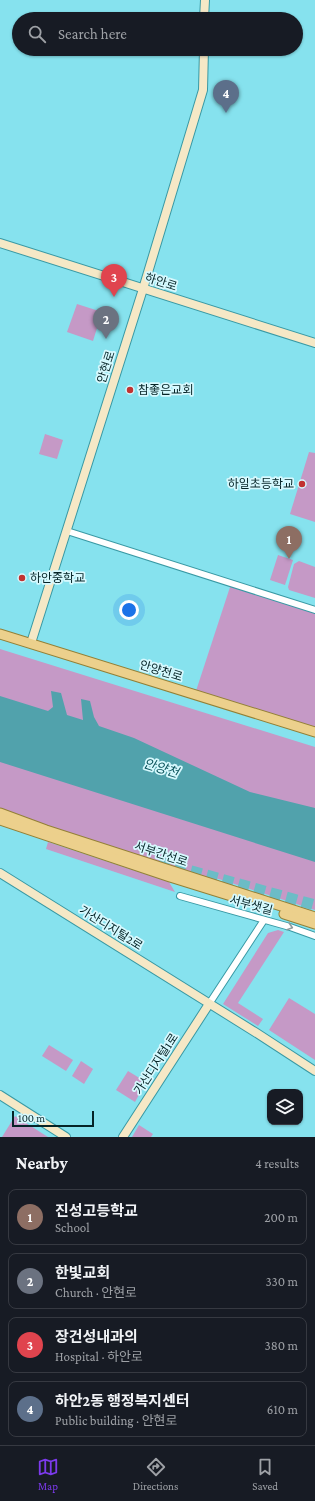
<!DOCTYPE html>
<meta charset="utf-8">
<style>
:root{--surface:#171b24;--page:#242831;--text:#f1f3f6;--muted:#9ea1a6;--line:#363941;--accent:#7c3aed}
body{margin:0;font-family:"Crimson Pro","Noto Sans KR",serif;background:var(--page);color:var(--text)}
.controls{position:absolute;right:12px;bottom:12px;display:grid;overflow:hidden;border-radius:8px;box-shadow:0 1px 3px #0004}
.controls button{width:36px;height:36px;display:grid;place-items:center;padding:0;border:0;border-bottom:1px solid var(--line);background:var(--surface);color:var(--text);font:20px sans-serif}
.scale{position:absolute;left:12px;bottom:10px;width:82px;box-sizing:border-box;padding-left:4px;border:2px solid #052427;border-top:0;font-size:11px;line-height:14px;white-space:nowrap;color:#052427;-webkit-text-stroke:3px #d7f9fe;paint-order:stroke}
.you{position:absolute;left:129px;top:610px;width:14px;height:14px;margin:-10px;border:3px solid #fff;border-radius:50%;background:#1a73e8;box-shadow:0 0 0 6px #1a73e833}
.badge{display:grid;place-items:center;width:26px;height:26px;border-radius:50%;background:var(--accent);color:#fff;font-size:13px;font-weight:700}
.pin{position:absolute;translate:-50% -33px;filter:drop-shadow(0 1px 2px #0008)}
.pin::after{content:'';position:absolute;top:21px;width:14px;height:12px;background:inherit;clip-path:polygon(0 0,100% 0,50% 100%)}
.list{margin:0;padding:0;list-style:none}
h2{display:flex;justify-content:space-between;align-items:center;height:52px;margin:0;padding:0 16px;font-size:17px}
h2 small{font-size:13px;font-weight:400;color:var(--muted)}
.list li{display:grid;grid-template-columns:26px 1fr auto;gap:12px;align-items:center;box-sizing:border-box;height:56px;margin:0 8px 8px;padding:0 8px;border:1px solid var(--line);border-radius:8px}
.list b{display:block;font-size:15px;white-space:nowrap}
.list p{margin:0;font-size:13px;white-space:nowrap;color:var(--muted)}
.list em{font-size:13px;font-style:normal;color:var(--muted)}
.icon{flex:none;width:22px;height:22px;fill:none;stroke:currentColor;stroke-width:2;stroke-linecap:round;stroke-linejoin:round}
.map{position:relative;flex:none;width:315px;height:1137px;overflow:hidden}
.search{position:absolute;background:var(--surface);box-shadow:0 1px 3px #0004;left:12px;right:12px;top:12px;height:44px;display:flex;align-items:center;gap:10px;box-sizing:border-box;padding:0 14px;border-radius:22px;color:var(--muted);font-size:15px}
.sheet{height:308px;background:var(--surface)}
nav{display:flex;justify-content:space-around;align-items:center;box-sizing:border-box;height:56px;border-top:1px solid var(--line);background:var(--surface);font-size:11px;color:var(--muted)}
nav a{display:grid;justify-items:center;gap:2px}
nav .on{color:var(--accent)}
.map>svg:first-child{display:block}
</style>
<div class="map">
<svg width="315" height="1137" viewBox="0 0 315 1137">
<rect width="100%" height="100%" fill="#86e2ee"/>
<g fill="#c599c6">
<path d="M77 304 102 312 93 341 67 332Z"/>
<path d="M45 434 63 440 57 459 39 454Z"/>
<path d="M309 452 315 453V522L290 514Z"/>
<path d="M278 555 293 560 285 585 270 580Z"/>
<path d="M299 561 315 567V598L289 590 288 587 294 564Z"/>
<path d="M231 584 315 610V732L195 694Z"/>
<path d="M0 649 315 747V910L219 879 204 877 37 823 0 810Z"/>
<path d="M48 842 169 882 175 892 46 849Z"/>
<path d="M278 930 284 932 238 1003 263 1019 258 1026 223 1004 268 933Z"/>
<path d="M289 998 315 1014V1060L269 1030Z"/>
<path d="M49 1045 73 1060 66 1071 42 1056Z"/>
<path d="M81 1061 93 1069 84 1084 72 1076Z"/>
<path d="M128 1071 146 1082 135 1102 116 1090Z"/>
<path d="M15 1116 48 1137H2Z"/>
<path d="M139 1125 153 1134 151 1137H132Z"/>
</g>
<path fill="#51a2ac" d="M51 691 61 693 67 715 83 720 81 699 90 701 94 717 99 726 134 738 250 792 315 808V862L0 762V696L48 711 53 707Z"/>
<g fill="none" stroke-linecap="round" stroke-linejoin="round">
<path stroke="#6cbcc6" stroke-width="11" stroke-dasharray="11 5.5" stroke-linecap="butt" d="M159 862 315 905"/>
<g stroke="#3999a4" stroke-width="8">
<g id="street">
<path d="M67 531 315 610"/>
<path d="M180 896 290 927 315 936"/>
<path d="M209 1004 264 920"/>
</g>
</g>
<g stroke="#3999a4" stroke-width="10">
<g id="secondary">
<path d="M204 19 205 0"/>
<path d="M0 243 315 343"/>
<path d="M31 643 143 289 203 90 204 49"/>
<path d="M0 873 255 1032 315 1071"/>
<path d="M0 1095 66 1137"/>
<path d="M123 1137 209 1004"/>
</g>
</g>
<g stroke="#938037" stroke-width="11">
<g id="primary">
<path d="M0 634 315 732"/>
<path d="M0 813 46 830 315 917"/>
<path d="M0 820 170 877 244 900"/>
<path d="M284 914 315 924"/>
</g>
</g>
<use href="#street" stroke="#fff" stroke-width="6"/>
<use href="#secondary" stroke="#f5e8c6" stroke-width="8"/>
<use href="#primary" stroke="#ecd08c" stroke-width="9"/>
</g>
<defs><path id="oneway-chevron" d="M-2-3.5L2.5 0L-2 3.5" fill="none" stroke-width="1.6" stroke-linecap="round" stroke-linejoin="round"/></defs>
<use stroke="#8e9c9e" href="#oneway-chevron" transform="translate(290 927) rotate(18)"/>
<g fill="#c13231" stroke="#d7f9fe" stroke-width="1.5">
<circle cx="130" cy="390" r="4"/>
<circle cx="302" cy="484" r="4"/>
<circle cx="22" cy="578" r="4"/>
</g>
<g text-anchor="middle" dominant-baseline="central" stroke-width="3.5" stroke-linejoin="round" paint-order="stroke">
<g font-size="12" fill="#052427" stroke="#d7f9fe">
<text transform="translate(161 282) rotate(18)">하안로</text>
<text transform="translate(106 367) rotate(-72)">안현로</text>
<text transform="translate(161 671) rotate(17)">안양천로</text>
<text transform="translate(161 854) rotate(18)">서부간선로</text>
<text transform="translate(251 905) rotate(15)">서부샛길</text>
<text transform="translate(111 928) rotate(32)">가산디지털2로</text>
<text transform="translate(156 1064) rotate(-57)">가산디지털1로</text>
</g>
<g font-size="12" fill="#052427" stroke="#d7f9fe" text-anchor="start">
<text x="138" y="390">참좋은교회</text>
<text x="294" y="484" text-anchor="end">하일초등학교</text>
<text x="30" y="578">하안중학교</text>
</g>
<g font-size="13" font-style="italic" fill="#0c545c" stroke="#d7f9fe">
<text transform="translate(161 768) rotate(17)">안양천</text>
</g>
</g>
</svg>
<div class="controls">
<button><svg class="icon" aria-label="layers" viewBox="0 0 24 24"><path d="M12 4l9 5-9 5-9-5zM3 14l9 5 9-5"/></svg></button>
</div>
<div class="scale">100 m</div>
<div class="you"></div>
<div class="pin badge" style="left:289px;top:559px;background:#8d6e63">1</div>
<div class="pin badge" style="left:106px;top:339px;background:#6b7280">2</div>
<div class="pin badge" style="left:114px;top:297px;background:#e0444e">3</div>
<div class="pin badge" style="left:226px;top:113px;background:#5c6f8a">4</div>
<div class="search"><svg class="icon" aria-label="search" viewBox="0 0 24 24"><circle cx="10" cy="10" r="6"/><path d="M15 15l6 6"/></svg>Search here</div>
</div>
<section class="sheet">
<h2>Nearby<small>4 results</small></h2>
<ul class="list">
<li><span class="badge" style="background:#8d6e63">1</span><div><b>진성고등학교</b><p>School</p></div><em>200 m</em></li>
<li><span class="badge" style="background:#6b7280">2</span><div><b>한빛교회</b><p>Church · 안현로</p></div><em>330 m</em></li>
<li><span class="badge" style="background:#e0444e">3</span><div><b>장건성내과의</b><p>Hospital · 하안로</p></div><em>380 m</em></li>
<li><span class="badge" style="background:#5c6f8a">4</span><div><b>하안2동 행정복지센터</b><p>Public building · 안현로</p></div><em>610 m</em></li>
</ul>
</section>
<nav>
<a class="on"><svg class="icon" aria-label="map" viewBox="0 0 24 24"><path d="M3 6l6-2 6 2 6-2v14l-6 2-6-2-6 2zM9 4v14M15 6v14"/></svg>Map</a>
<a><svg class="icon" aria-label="directions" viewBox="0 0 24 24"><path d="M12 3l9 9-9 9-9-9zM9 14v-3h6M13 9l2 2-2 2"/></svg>Directions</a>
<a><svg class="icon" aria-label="saved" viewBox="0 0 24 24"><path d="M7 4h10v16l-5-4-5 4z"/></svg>Saved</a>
</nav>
